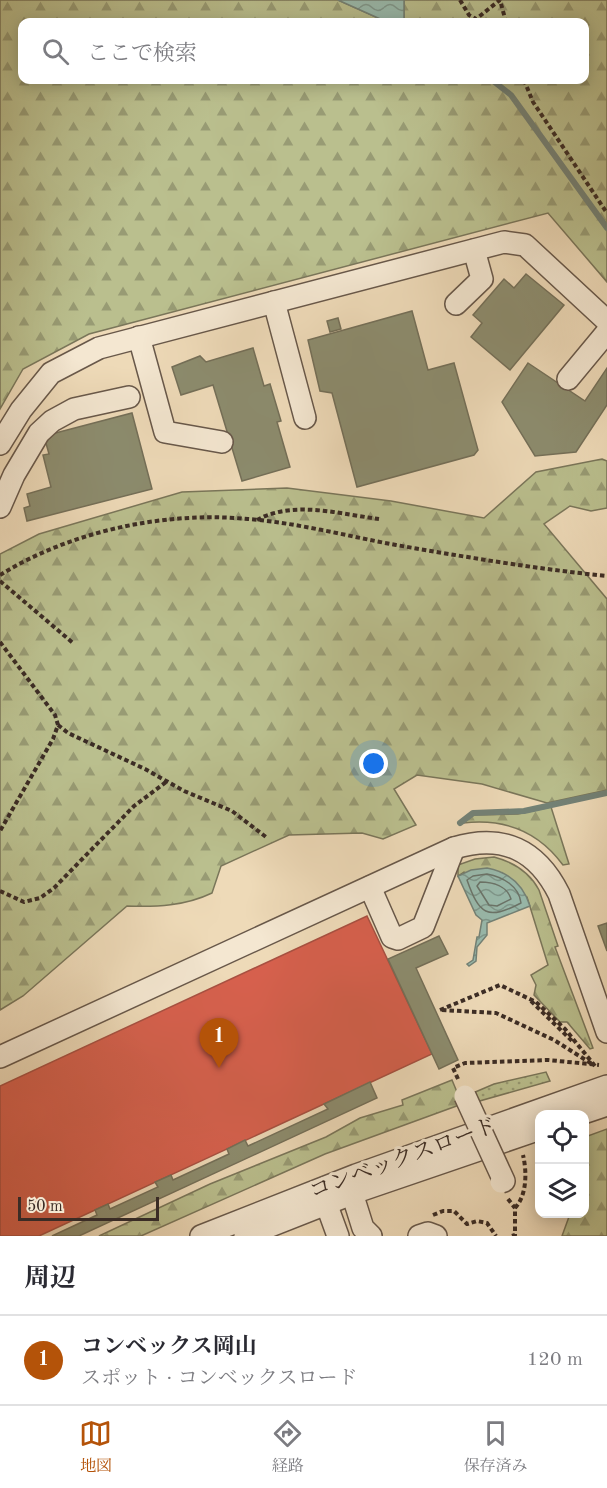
<!DOCTYPE html>
<html lang="ja">
<meta charset="utf-8">
<style>
:root{--surface:#fff;--page:#f7f7f7;--text:#2b2b33;--muted:#7c7c81;--line:#e1e1e2;--accent:#b45309}
body{margin:0;font-family:"Old Standard TT","Noto Serif JP",serif;background:var(--page);color:var(--text)}
.controls{position:absolute;right:18px;bottom:18px;display:grid;overflow:hidden;border-radius:12px;box-shadow:0 3px 15px #0003}
.controls button{width:54px;height:54px;display:grid;place-items:center;padding:0;border:0;border-bottom:2px solid var(--line);background:var(--surface);color:var(--text);font:30px sans-serif}
.scale{position:absolute;left:18px;bottom:15px;width:141px;box-sizing:border-box;padding-left:6px;border:3px solid #3b2c25;border-top:0;font-size:16px;line-height:21px;white-space:nowrap;color:#3b2c25;-webkit-text-stroke:4px #f4e7d1;paint-order:stroke}
.you{position:absolute;left:374px;top:764px;width:21px;height:21px;margin:-15px;border:4px solid #fff;border-radius:50%;background:#1a73e8;box-shadow:0 0 0 9px #1a73e833}
.badge{display:grid;place-items:center;width:39px;height:39px;border-radius:50%;background:var(--accent);color:#fff;font-size:20px;font-weight:700}
.pin{position:absolute;translate:-50% -50px;filter:drop-shadow(0 2px 3px #0008)}
.pin::after{content:'';position:absolute;top:32px;width:21px;height:18px;background:inherit;clip-path:polygon(0 0,100% 0,50% 100%)}
.list{margin:0;padding:0;list-style:none}
h2{display:flex;justify-content:space-between;align-items:center;height:78px;margin:0;padding:0 24px;font-size:26px}
h2 small{font-size:20px;font-weight:400;color:var(--muted)}
.list li{display:grid;grid-template-columns:39px 1fr auto;gap:18px;align-items:center;box-sizing:border-box;height:90px;padding:0 24px;border-top:2px solid var(--line)}
.list b{display:block;font-size:22px;white-space:nowrap}
.list p{margin:0;font-size:20px;white-space:nowrap;color:var(--muted)}
.list em{font-size:20px;font-style:normal;color:var(--muted)}
.icon{flex:none;width:33px;height:33px;fill:none;stroke:currentColor;stroke-width:2;stroke-linecap:round;stroke-linejoin:round}
.map{position:relative;flex:none;width:607px;height:1236px;overflow:hidden}
.search{position:absolute;background:var(--surface);box-shadow:0 3px 15px #0003;left:18px;right:18px;top:18px;height:66px;display:flex;align-items:center;gap:15px;box-sizing:border-box;padding:0 21px;border-radius:12px;color:var(--muted);font-size:22px}
.sheet{height:168px;background:var(--surface)}
nav{display:flex;justify-content:space-around;align-items:center;box-sizing:border-box;height:84px;border-top:2px solid var(--line);background:var(--surface);font-size:16px;color:var(--muted)}
nav a{display:grid;justify-items:center;gap:3px}
nav .on{color:var(--accent)}
.map>svg:first-child{display:block}
</style>
<div class="map">
<svg width="607" height="1236" viewBox="0 0 607 1236">
<defs>
<pattern id="grass-dots" width="8" height="8" patternUnits="userSpaceOnUse" patternTransform="scale(1.5)"><rect width="8" height="8" fill="#babf8e"/><path d="M2 2h.1M6 6h.1" fill="none" stroke="#989b74" stroke-width="1.8" stroke-linecap="round"/></pattern>
<pattern id="forest-firs" width="22" height="20" patternUnits="userSpaceOnUse" patternTransform="scale(1.5)"><rect width="22" height="20" fill="#babf8e"/><path d="M5 1l3.5 6h-7zM16 11l3.5 6h-7z" fill="#989b74"/></pattern>
<pattern id="water-waves" width="16" height="10" patternUnits="userSpaceOnUse" patternTransform="scale(1.5)"><rect width="16" height="10" fill="#99bbae"/><path d="M0 5q4-4 8 0t8 0" fill="none" stroke="#7e988d"/></pattern>
</defs>
<rect width="100%" height="100%" fill="#eedab8"/>
<filter id="stains"><feTurbulence type="fractalNoise" baseFrequency=".00333" numOctaves="4"/><feColorMatrix values="0 0 0 0 .2 0 0 0 0 .09 0 0 0 0 .02 0 0 0 .5 -.17"/></filter>
<radialGradient id="worn" r=".72"><stop offset=".6" stop-color="#630" stop-opacity="0"/><stop offset="1" stop-color="#630" stop-opacity=".3"/></radialGradient>
<path fill="url(#grass-dots)" stroke="#7a765a" stroke-width="1.5" d="M546 1072 550 1081 476 1102 473 1093 494 1084Z"/>
<g fill="url(#forest-firs)" stroke="#7a765a" stroke-width="1.5">
<path d="M0 0H338L387 22H22V80H584V22H400L404 20V0H607V282L548 213 89 334 23 369 0 409Z"/>
<path d="M602 459 607 461V508L591 511 570 506 544 524 607 599V790L547 803 482 784 417 775 394 789 416 825 383 839 362 833 289 835 221 866 212 893C185 906 157 907 127 906L23 996 0 1010V554L39 534 182 492 287 488 391 501 484 518 536 472Z"/>
<path d="M551 807 569 864 563 865C538 831 505 818 463 823L474 815 518 814Z"/>
<path d="M494 857C513 862 530 873 539 890L558 946 555 947 593 1048 590 1049 567 1022H560L534 995 536 985 531 975 548 965 527 897 464 872 458 876V865L475 859Z"/>
<path d="M452 1080 462 1104 325 1154 141 1236H99L210 1184 326 1137 360 1118 403 1105 402 1100Z"/>
<path d="M607 1129V1236H562L570 1214H584L585 1137Z"/>
</g>
<g fill="url(#water-waves)" stroke="#738277" stroke-width="1.5">
<path d="M338 0H404V20L387 22Z"/>
<path d="M487 868C509 872 523 884 530 906L487 923V935L477 947 476 961 469 966 467 964 473 960 477 937H479L482 920 476 915 458 876 471 870Z"/>
</g>
<path fill="#d6604d" stroke="#a85041" stroke-width="1.5" d="M367 916 432 1054 39 1236H0V1086Z"/>
<g fill="#8c8c6e" stroke="#746f58" stroke-width="1.5">
<path d="M526 274 564 305 510 370 471 337 482 323 473 315 504 279 514 288Z"/>
<path d="M412 311 428 370 454 363 478 450 474 455 357 487 332 393 320 391 308 340Z"/>
<path d="M338 318 341 329 330 332 327 321Z"/>
<path d="M253 348 264 386 270 384 281 421 277 422 290 467 242 481 213 385 181 395 172 367 200 356 206 362Z"/>
<path d="M528 363 585 401 607 368V405L576 452 535 456 502 402Z"/>
<path d="M132 413 152 489 27 521 24 508 30 506 27 494 51 487 43 455 49 454 44 436Z"/>
<path d="M607 923V951L598 926Z"/>
<path d="M439 936 448 954 416 968 458 1060 439 1069 388 959Z"/>
<path d="M370 1082 377 1098 79 1236H52L97 1215 95 1210 108 1204 110 1209 158 1187 155 1182 171 1175 173 1180 229 1154 227 1149 245 1140 248 1146 328 1109 324 1104Z"/>
</g>
<g fill="none" stroke-linecap="round" stroke-linejoin="round">
<g stroke="#6a746a" stroke-width="1.5">
<path d="M487 874C503 877 519 886 521 903 487 921 479 914 467 880L473 876Z"/>
<path d="M480 882C493 882 507 886 511 899L497 906 489 905 477 886Z"/>
</g>
<g stroke="#738277" stroke-width="6">
<path d="M492 80 511 95 607 228"/>
<path d="M460 823 473 813 524 811 607 793"/>
</g>
<g stroke="#68584a" stroke-width="24">
<g id="minor">
<path d="M274 302 305 418"/>
<path d="M456 304 482 279 474 250"/>
<path d="M139 337 165 432 222 442"/>
<path d="M568 379 607 332"/>
<path d="M0 444 21 410 51 373 99 348 504 242 525 245 607 321"/>
<path d="M0 507 14 475 39 433 52 421 74 409 129 397"/>
<path d="M370 887 392 937 398 939 423 927 454 848"/>
<path d="M0 1057 454 848C503 833 537 850 559 894L607 1032"/>
<path d="M580 1114 607 1105"/>
<path d="M352 1193 363 1228 371 1236"/>
<path d="M326 1203 338 1236"/>
<path d="M201 1236 356 1175 607 1086"/>
<path d="M245 1236 359 1191 540 1129"/>
<path d="M419 1236 428 1233 436 1236"/>
</g>
</g>
<g stroke="#3b2c25" stroke-width="4" stroke-dasharray="4.5 3" stroke-linecap="butt">
<path d="M460 0 469 15 476 19 500 0 506 22"/>
<path d="M524 80 533 102 607 213"/>
<path d="M257 520C293 500 340 514 379 519"/>
<path d="M0 575C71 531 165 511 248 519 298 523 347 536 396 545 466 557 536 569 607 576"/>
<path d="M0 581 73 643"/>
<path d="M0 642 55 715 58 725 53 739 0 831"/>
<path d="M58 725 68 733 145 769 184 791 232 811 266 837"/>
<path d="M0 891 24 902 40 898 54 888 134 806 166 782"/>
<path d="M531 1001 572 1041"/>
<path d="M440 1010 500 985 536 1002 565 1029 595 1066"/>
<path d="M442 1010 496 1013 554 1040 592 1064"/>
<path d="M458 1079 453 1068 465 1063 548 1060 599 1065"/>
<path d="M508 1199 515 1208V1235L512 1236"/>
<path d="M515 1208C527 1195 527 1172 523 1155"/>
<path d="M433 1215 443 1211H454L467 1224 477 1221 487 1223 496 1236"/>
</g>
<use href="#minor" stroke="#f4e7d1" stroke-width="21"/>
<g stroke="#68584a" stroke-width="24" stroke-linecap="butt">
<path id="minor-bridge" d="M465 1096 504 1181 501 1182"/>
</g>
<use href="#minor-bridge" stroke="#f4e7d1" stroke-width="21"/>
</g>
<g text-anchor="middle" dominant-baseline="central" stroke-width="6" stroke-linejoin="round" paint-order="stroke">
<g font-size="22" fill="#3b2c25" stroke="#f4e7d1">
<text transform="translate(403 1159) rotate(-20)">コンベックスロード</text>
</g>
</g>
<rect width="100%" height="100%" filter="url(#stains)"/>
<rect width="100%" height="100%" fill="url(#worn)"/>
</svg>
<div class="controls">
<button><svg class="icon" aria-label="locate" viewBox="0 0 24 24"><circle cx="12" cy="12" r="6"/><path d="M12 2v4M12 18v4M2 12h4M18 12h4"/></svg></button>
<button><svg class="icon" aria-label="layers" viewBox="0 0 24 24"><path d="M12 4l9 5-9 5-9-5zM3 14l9 5 9-5"/></svg></button>
</div>
<div class="scale">50 m</div>
<div class="you"></div>
<div class="pin badge" style="left:219px;top:1068px">1</div>
<div class="search"><svg class="icon" aria-label="search" viewBox="0 0 24 24"><circle cx="10" cy="10" r="6"/><path d="M15 15l6 6"/></svg>ここで検索</div>
</div>
<section class="sheet">
<h2>周辺<small></small></h2>
<ul class="list">
<li><span class="badge">1</span><div><b>コンベックス岡山</b><p>スポット · コンベックスロード</p></div><em>120 m</em></li>
</ul>
</section>
<nav>
<a class="on"><svg class="icon" aria-label="map" viewBox="0 0 24 24"><path d="M3 6l6-2 6 2 6-2v14l-6 2-6-2-6 2zM9 4v14M15 6v14"/></svg>地図</a>
<a><svg class="icon" aria-label="directions" viewBox="0 0 24 24"><path d="M12 3l9 9-9 9-9-9zM9 14v-3h6M13 9l2 2-2 2"/></svg>経路</a>
<a><svg class="icon" aria-label="saved" viewBox="0 0 24 24"><path d="M7 4h10v16l-5-4-5 4z"/></svg>保存済み</a>
</nav>
